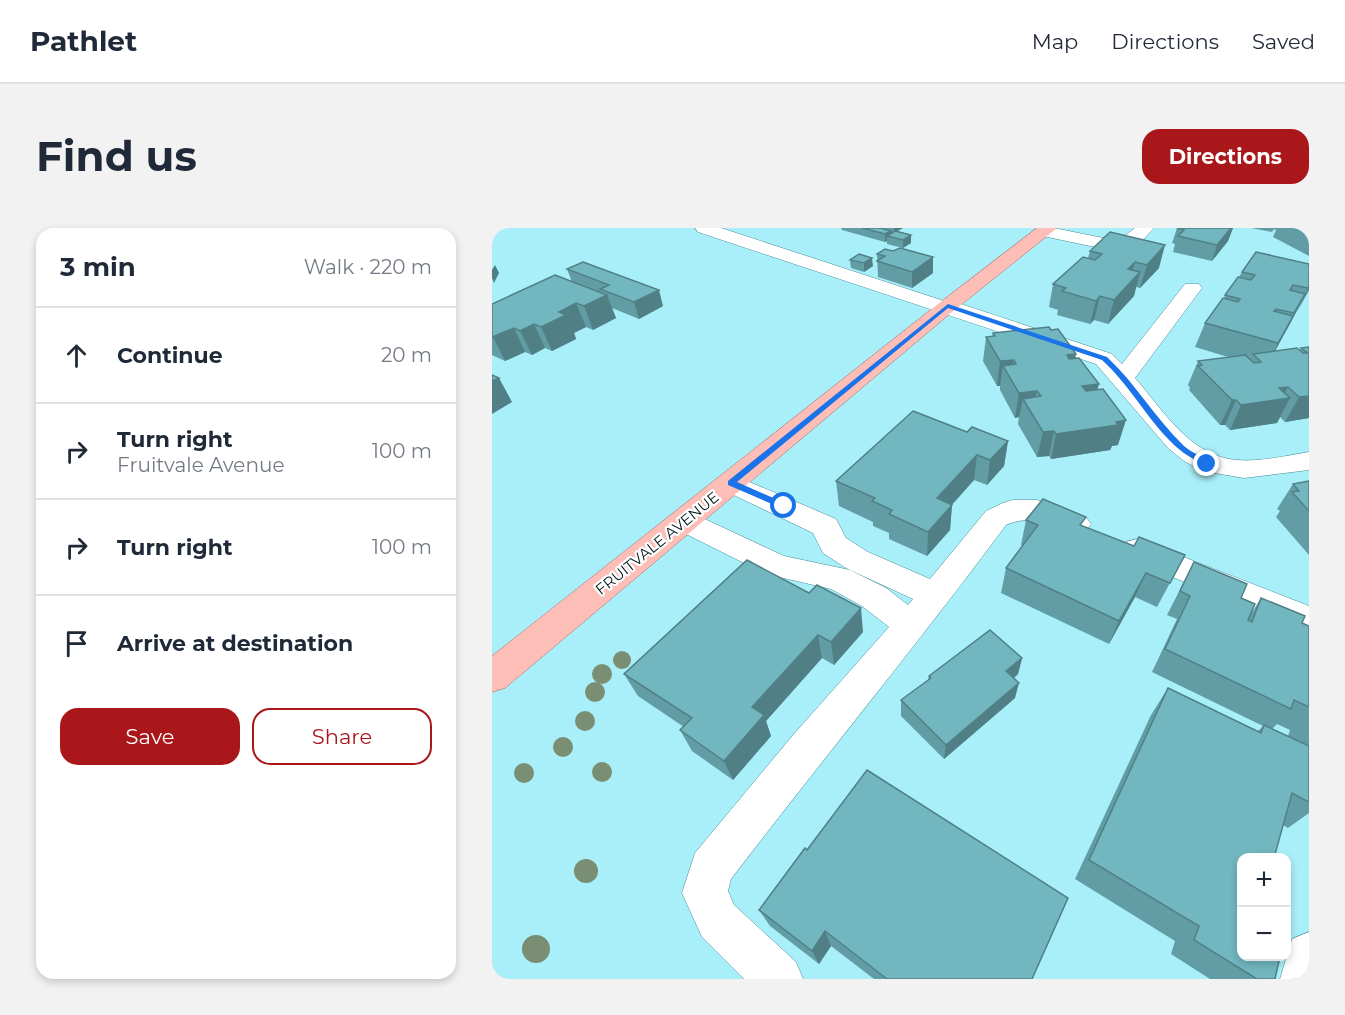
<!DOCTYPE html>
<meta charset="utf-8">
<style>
:root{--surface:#fff;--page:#f2f2f3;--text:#1f2937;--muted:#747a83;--line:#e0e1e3;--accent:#aa171a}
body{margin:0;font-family:Montserrat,sans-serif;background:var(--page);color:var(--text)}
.controls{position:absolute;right:18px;bottom:18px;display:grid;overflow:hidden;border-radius:12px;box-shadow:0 3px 9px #0003}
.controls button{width:54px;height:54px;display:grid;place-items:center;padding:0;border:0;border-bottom:2px solid var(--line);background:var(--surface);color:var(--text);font:30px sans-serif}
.stop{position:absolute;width:18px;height:18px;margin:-14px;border:4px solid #1a73e8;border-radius:50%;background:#fff}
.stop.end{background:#1a73e8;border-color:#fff;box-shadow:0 2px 6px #0008}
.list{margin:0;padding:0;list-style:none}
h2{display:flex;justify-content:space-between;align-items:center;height:78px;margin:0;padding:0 24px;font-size:26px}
h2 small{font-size:20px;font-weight:400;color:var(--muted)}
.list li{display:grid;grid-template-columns:39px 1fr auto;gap:18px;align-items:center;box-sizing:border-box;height:96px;padding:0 24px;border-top:2px solid var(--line)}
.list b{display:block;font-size:22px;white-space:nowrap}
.list p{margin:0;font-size:20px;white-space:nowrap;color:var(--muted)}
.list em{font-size:20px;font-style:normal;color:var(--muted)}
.actions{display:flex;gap:12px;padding:18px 24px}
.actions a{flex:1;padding:14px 0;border:2px solid var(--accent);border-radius:18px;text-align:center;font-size:21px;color:var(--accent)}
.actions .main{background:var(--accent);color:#fff}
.icon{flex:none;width:33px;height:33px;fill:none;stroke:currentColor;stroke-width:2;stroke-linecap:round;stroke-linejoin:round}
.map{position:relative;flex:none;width:817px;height:751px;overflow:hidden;border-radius:18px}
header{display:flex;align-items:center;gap:36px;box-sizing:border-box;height:84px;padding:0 30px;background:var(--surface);border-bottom:2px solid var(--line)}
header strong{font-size:28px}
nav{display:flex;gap:33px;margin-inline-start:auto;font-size:21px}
.intro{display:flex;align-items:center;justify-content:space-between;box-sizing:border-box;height:144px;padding:0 36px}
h1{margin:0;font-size:42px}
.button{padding:15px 27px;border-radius:18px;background:var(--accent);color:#fff;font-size:21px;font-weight:700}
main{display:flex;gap:36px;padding:0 36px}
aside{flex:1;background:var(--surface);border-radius:18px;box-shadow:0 3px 9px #0003}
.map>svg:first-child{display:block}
</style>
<header>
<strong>Pathlet</strong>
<nav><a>Map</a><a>Directions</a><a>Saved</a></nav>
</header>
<div class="intro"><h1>Find us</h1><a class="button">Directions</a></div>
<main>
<aside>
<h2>3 min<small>Walk · 220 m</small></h2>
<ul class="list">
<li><svg class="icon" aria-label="ahead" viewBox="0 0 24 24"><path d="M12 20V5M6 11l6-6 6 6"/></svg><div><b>Continue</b></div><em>20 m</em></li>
<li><svg class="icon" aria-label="right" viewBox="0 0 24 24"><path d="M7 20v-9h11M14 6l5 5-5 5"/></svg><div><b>Turn right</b><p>Fruitvale Avenue</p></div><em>100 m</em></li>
<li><svg class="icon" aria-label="right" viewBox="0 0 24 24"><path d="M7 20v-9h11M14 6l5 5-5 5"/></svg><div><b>Turn right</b></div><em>100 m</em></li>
<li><svg class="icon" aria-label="arrive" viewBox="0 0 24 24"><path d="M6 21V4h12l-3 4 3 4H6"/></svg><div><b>Arrive at destination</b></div></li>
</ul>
<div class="actions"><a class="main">Save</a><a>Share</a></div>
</aside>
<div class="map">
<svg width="817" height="751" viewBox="0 0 817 751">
<rect width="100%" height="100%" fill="#a9eff9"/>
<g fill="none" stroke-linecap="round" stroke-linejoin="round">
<g stroke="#488d96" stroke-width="1">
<g id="minor">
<path d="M203 0H229L452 73 463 74 620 126 630 136 693 56H707L710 60 643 150C670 181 698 228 744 232 768 234 793 228 817 224V242L752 250 711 243 692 233 676 220 604 136 206 4Z"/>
<path d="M545 0H562L626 13 643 0H662L643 20 627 24 546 7 543 3Z"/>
<path d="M239 246 344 291 354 310 376 324 438 351 494 283 511 275 521 272H545L594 289 599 296 594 303C565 312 548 281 514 297 425 417 330 532 239 651L236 663 242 677 304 734 311 751H252L210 709 190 665 203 625 302 506 397 399 370 378 339 361 274 346 182 300 177 293 182 286 192 283 202 286 292 328 358 342 394 360 416 377 421 371 354 340 331 325 321 305 229 261 225 255 229 249Z"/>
<path d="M645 311 817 378V405L634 330 630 322 634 314Z"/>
<path d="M817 704V751H788L800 711Z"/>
</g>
</g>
<g stroke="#a46862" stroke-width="1">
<path id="major" d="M545 0H565L460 84 13 460 0 464V428L446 76Z"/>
</g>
<use href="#minor" fill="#fff" fill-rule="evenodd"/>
<use href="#major" fill="#fdbeb7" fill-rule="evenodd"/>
</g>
<g fill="#7a8e73">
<circle cx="130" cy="432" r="9"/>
<circle cx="110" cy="446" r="10"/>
<circle cx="103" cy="464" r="10"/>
<circle cx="93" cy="493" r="10"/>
<circle cx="71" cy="519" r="10"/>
<circle cx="110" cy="544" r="10"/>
<circle cx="32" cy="545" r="10"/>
<circle cx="94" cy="643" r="12"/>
<circle cx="44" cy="721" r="14"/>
</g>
<g fill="#629da5">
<path d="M349 0H411L405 3 419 7V15L411 20 395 16V13L393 14 350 2Z"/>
<path d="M685 0H741L736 13 720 33 681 24 683 16 680 15Z"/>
<path d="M759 0H817V28L781 9 784 2 782 1 780 4Z"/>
<path d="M401 23 441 29V45L420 60 386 49 385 26Z"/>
<path d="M598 23 667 40 648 60 644 59 642 68 616 96 602 92 598 96 565 87 566 82 557 79 561 56 596 30Z"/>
<path d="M358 32 381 38 372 44 359 40Z"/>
<path d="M817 36V61L783 123 808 122 809 120 817 119V190L793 194 788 189 785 195 738 202 733 197H728L697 162 698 160 696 157 706 133 736 129 703 119 713 95 732 70 733 67 747 49 750 44Z"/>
<path d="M75 41 171 78 147 91 120 80 124 90 101 102 94 99 82 105 84 111 60 123 53 120 40 127 33 124 13 133 0 127V76L80 54Z"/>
<path d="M559 102 584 126 583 130 605 162 626 217 620 218 618 222 559 231 557 228 545 229 526 196 527 189 523 190 508 162V158H505L491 133 494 109 500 108 501 105Z"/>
<path d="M475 204 516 213 512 238 495 257 482 252 460 277 458 302 435 328 397 311V305L381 298V294L347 278 344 253Z"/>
<path d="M817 253V327L784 289 788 283 785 281 801 256Z"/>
<path d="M534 292 591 298 642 318 693 327 665 379 643 369 617 416 509 365 514 340 531 318 529 317Z"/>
<path d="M702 334 749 370 759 386 769 370 810 395 817 398V518L796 508 798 502 785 496 780 501 817 518V585L796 600 791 597 750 630 783 751H718L679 726 683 713 583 651 659 487 676 460 766 503 771 498 660 444 685 391 675 387Z"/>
<path d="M317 365 371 404 342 437 330 430 274 493 279 508 241 552 200 523 188 502 192 499 146 468 132 446Z"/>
<path d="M530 430 526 446 522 450 523 470 452 531 409 488V472L436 452 437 448Z"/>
<path d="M267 682 540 751H382L339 718 327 736 278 698Z"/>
</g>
<g fill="#508086">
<path d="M402 0H411L402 5Z"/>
<path d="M739 0H741L736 13 720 33 725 17Z"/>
<path d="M399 3V9L395 8V13L393 14V6Z"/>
<path d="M419 7V15L411 20V12Z"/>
<path d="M673 17 667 40 648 60 655 37Z"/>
<path d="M441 29V45L420 60V44Z"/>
<path d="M380 30 381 38 372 44V35Z"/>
<path d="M643 34 637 57 648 44 642 68 616 96 622 72 636 41Z"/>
<path d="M3 37 7 45 2 55 0 50V42Z"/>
<path d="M817 59V62L805 84Z"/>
<path d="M167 62 171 78 147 91 142 74Z"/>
<path d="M813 66 801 90 791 109 802 85Z"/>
<path d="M115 67 124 90 101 102 92 78Z"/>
<path d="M608 68 602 92 598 96 604 73Z"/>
<path d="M84 75 94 99 82 105 84 111 60 123 49 99 67 84Z"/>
<path d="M801 88 789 112 774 140 786 115Z"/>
<path d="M42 96 53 120 40 127 28 103Z"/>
<path d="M22 100 33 124 13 133 1 109Z"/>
<path d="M584 126 579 150 575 127Z"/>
<path d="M522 132 519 151 511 138 508 158H505L508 133Z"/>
<path d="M7 150 20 174 0 186V153Z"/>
<path d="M607 156 600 181 590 158Z"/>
<path d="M796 159 789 172 798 170 785 195 738 202 749 177 787 160Z"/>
<path d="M545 163 540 187 531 171 527 189 523 190 527 165Z"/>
<path d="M817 168V190L793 194 807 169Z"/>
<path d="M740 172H744L733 197H728Z"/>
<path d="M634 192 626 217 620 218 618 222 559 231 564 206Z"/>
<path d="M562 203 557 228 545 229 551 204Z"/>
<path d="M516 213 512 238 495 257 498 232Z"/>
<path d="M485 227 482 252 443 295 445 270Z"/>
<path d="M460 277 458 302 435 328 436 304Z"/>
<path d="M654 345 643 369 617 416 627 393Z"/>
<path d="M369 380 371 404 342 437 339 414Z"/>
<path d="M326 407 330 430 274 493 279 508 241 552 232 533 260 479Z"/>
<path d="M530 430 526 446 510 459 514 443Z"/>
<path d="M527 455 523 470 452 531 454 517Z"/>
<path d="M333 703 339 718 327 736 320 723Z"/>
</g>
<g fill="#72b7c0" stroke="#508086" stroke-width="1.5">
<path d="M370 0H389L399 3 393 6Z"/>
<path d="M685 0H739L725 17 686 8 692 2Z"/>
<path d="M403 3 419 7 411 12 395 8Z"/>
<path d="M618 4 673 17 655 37 643 34 636 41 648 44 622 72 608 68 604 73 570 63 574 60 561 56 591 29 603 32 610 26 598 23Z"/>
<path d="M408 20 441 29 420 44 385 33 393 28 385 26 393 21 401 23Z"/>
<path d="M764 24 817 36V59L816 60 801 57 798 62 813 66 802 85 784 81 782 83 801 88 786 115 713 95 731 70 746 74 748 71 733 67 746 49 759 52 763 47 750 44Z"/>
<path d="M367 26 380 30 372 35 358 32Z"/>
<path d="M91 34 167 62 142 74 108 61 117 57 75 41Z"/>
<path d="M63 47 115 67 92 78 84 75 67 84 74 87 49 99 42 96 28 103 22 100 0 109V76Z"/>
<path d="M557 99 559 102 566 101 584 126 575 127 577 131 587 130 607 156 590 158 594 163 611 161 634 192 624 194 626 197 564 206 562 203 551 204 531 171 549 168 545 163 527 165 511 138 524 136 522 132 508 133 494 109 503 108 501 105Z"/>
<path d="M817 119V168L807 169 796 159 787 160 798 170 749 177 744 172H740L706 138 710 137 706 133 753 127 762 135 769 134 761 126 805 120 811 125H816L809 120Z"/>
<path d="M0 147 7 150 0 153Z"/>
<path d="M421 183 475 204 480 199 516 213 498 232 485 227 445 270 460 277 436 304 397 286 400 282 380 273 383 270 344 253Z"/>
<path d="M817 253V283L800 264 807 263 801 256Z"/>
<path d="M551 271 594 289 588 297 642 318 647 309 693 327 678 355 654 345 627 393 514 340 546 297 534 292Z"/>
<path d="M255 332 317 365 325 357 369 380 339 414 326 407 260 479 272 487 232 533 188 502 200 490 132 446Z"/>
<path d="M702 334 755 356 749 370 763 376 756 392 760 394 769 370 813 388 810 395 817 398V479L802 472 799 481 673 421 698 368 688 363Z"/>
<path d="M498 402 530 430 514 443 527 455 454 517 409 472 439 450 437 448Z"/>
<path d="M676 460 769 505 772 497 817 518V574L800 565 782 630H750V729H788L783 751H765L702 712 707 698 597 632Z"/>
<path d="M375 542 576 670 540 751H395L333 703 320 723 267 682 313 620 315 622Z"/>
<path d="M795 689 798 691 795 704Z"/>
</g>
<path fill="#1a73e8" d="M456 76 615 129C644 156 663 190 692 218 700 225 711 228 719 236L713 237C705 233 695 228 688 222 658 197 640 159 610 132L456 80 245 254 295 276V280H289L236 257V253Z"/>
<g text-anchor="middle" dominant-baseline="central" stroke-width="4.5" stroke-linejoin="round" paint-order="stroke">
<g font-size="15" fill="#00191c" stroke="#fff">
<text transform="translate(165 315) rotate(-39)">FRUITVALE AVENUE</text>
</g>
</g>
</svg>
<div class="controls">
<button>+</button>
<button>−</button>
</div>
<div class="stop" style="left:292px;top:278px"></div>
<div class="stop end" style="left:715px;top:236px"></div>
</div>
</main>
